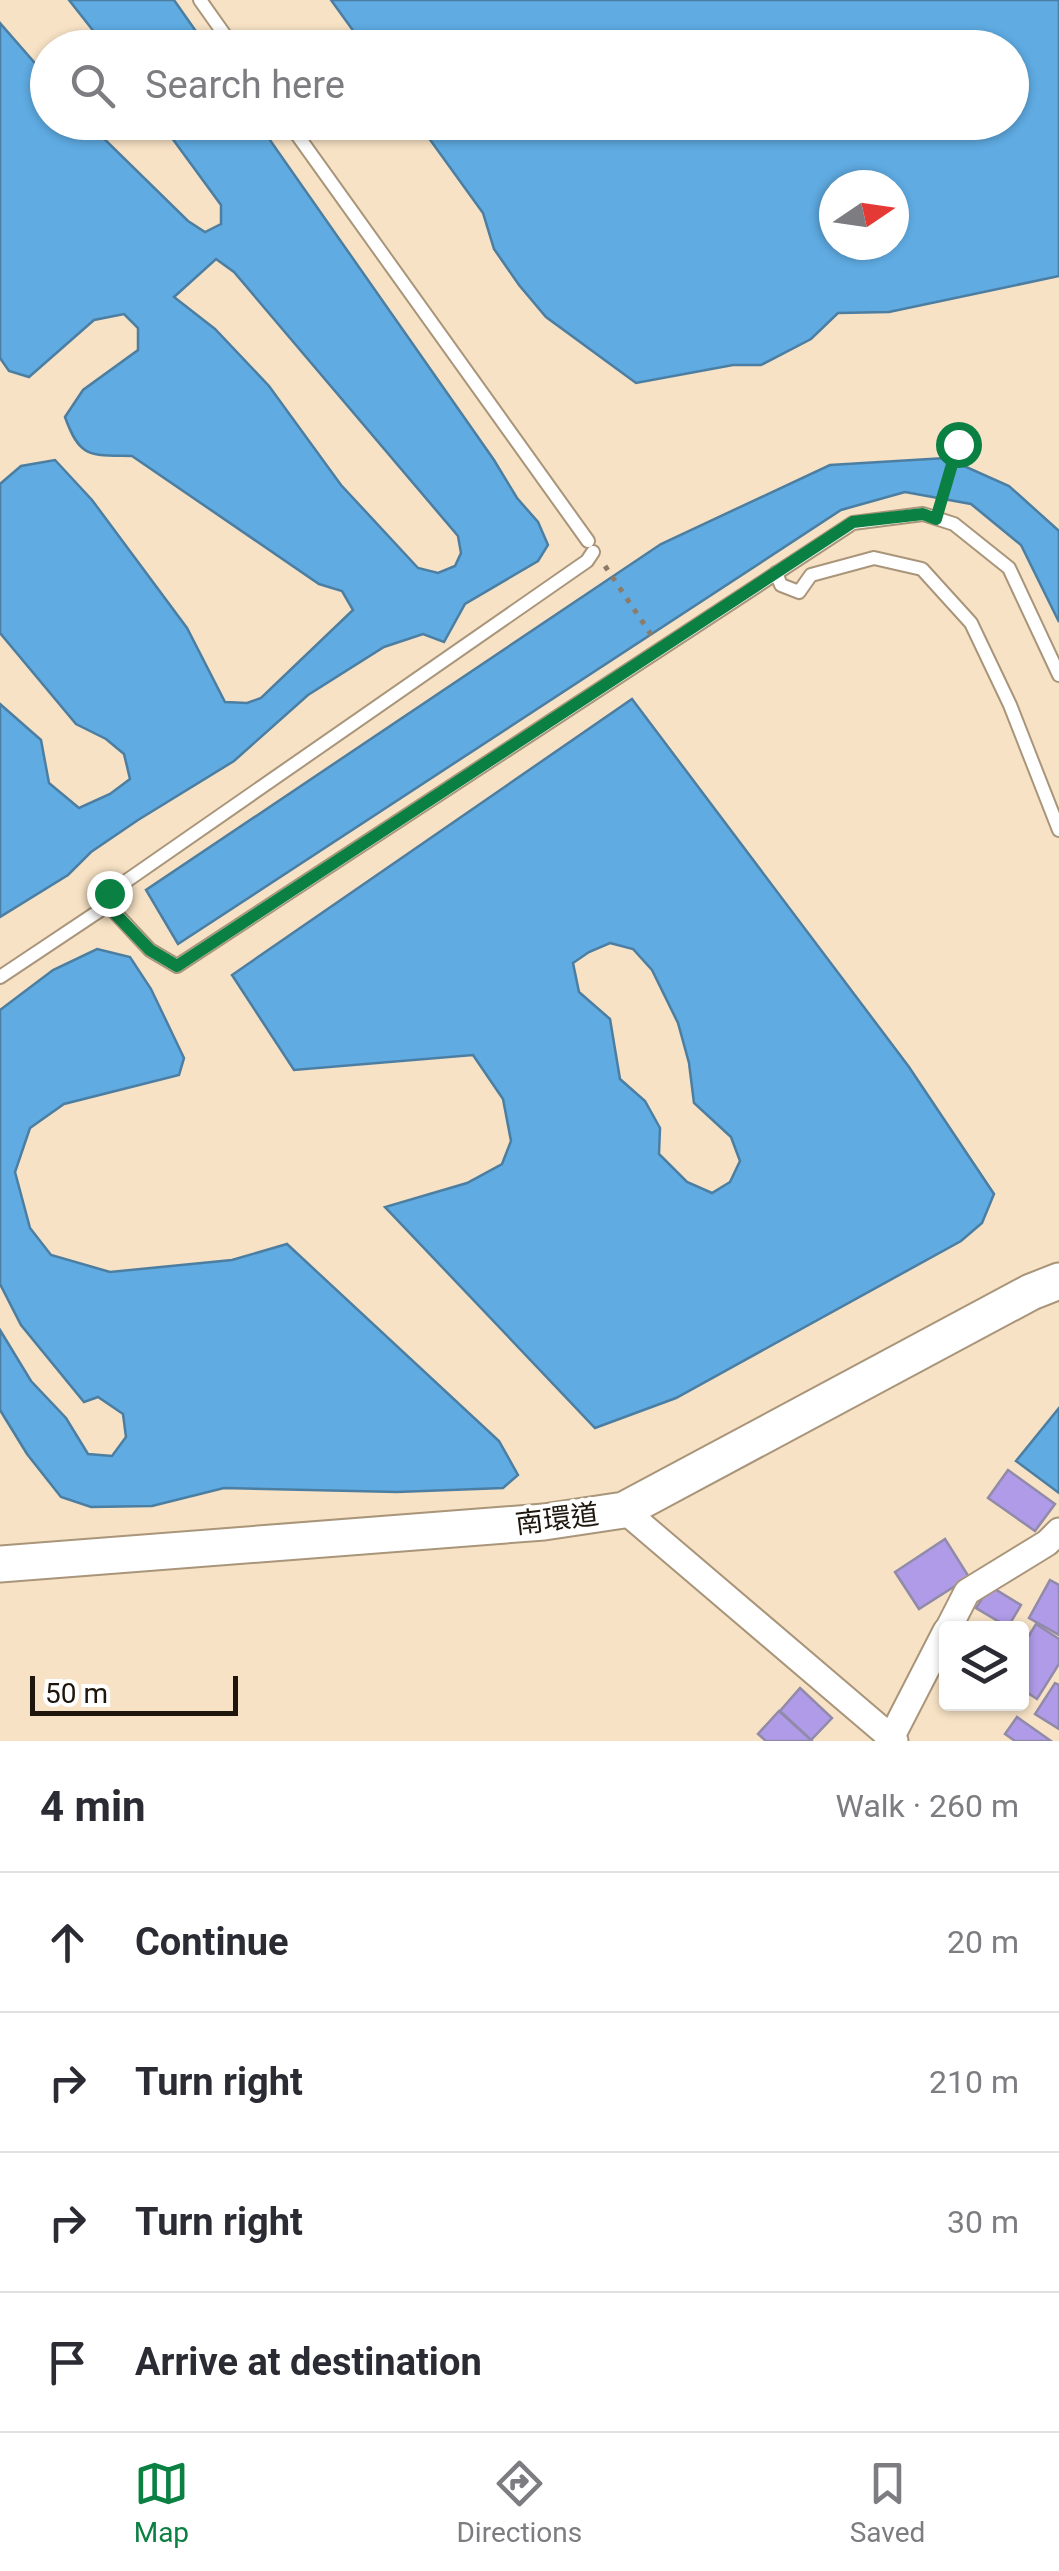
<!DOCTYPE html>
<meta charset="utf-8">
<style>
:root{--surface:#fff;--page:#f2f2f3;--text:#2b2b33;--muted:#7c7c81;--line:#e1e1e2;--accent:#0b8043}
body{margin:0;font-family:Roboto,"Noto Sans TC",sans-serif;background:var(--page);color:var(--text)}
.controls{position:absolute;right:30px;bottom:30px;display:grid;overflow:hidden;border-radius:10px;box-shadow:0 2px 8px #0004}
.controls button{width:90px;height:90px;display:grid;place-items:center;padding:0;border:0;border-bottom:2px solid var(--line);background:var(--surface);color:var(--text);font:50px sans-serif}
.compass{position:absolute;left:819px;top:170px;width:90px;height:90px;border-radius:50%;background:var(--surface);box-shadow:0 2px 8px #0004;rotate:77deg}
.scale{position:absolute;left:30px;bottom:25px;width:208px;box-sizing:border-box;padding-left:10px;border:5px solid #1e160c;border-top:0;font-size:28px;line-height:35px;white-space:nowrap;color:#1e160c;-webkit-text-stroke:8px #fff;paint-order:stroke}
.stop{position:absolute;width:30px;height:30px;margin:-22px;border:8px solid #0b8043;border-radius:50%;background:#fff}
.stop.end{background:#0b8043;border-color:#fff;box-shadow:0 2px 10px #0008}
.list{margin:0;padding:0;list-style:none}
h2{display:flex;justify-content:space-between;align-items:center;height:130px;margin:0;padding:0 40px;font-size:42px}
h2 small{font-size:32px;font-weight:400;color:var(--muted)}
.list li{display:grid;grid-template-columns:65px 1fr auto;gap:30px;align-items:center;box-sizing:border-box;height:140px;padding:0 40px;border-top:2px solid var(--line)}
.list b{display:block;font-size:38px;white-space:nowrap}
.list em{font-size:32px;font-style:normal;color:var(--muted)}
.icon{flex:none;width:55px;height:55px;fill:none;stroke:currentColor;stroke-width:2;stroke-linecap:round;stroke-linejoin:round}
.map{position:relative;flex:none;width:1059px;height:1741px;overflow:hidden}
.search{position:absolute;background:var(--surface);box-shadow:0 2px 8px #0004;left:30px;right:30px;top:30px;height:110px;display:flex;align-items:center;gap:25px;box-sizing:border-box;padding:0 35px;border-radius:55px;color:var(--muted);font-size:38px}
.sheet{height:690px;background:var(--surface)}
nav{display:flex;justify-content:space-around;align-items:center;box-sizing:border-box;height:140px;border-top:2px solid var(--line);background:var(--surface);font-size:28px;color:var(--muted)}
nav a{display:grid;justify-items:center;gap:5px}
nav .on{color:var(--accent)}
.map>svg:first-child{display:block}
</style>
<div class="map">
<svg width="1059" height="1741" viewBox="0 0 1059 1741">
<rect width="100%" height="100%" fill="#f7e2c5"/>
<g fill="#5fabe2" stroke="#4c7ea2" stroke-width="2.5" fill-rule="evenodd">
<path d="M69 0H174L207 47H106Z"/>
<path d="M331 0H1059V276L889 312 838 313 811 339 761 365H733L636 383 546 317 519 285 494 249 483 213 418 123 1012 122V48L365 47ZM834 185H894V245H834Z"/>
<path d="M0 23 47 77 48 122 88 123 188 221 205 232 221 224V205L161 123H258L494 460 517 498 538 522 548 545 538 561 465 604 444 642 423 634 384 647 308 695 234 761 138 820 91 852 68 875 0 917V704L41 740 49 783 79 808 110 794 130 779 124 754 106 739 76 724 0 633V484L21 466 55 460 92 500 187 628 225 702 247 703 261 698 353 610 342 591 319 584 132 456C90 455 80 459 65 417L83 390 138 350V328L124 314 94 320 29 377 9 371 0 358ZM216 259 234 272 458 536 461 553 455 566 438 573 418 568 341 485 269 386 215 329 174 297Z"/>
<path d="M946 458 1009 486 1059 531V622L1021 545 971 504 905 492 841 510 178 944 146 890 661 544 830 465Z"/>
<path d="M632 699 909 1067 994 1194 982 1223 961 1241 676 1398 595 1428 385 1207 467 1183 502 1164 511 1141 503 1099 473 1055 294 1070 232 975ZM610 943 633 949 652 970 678 1023 689 1063 694 1103 731 1137 740 1161 730 1182 712 1193 687 1182 659 1154 660 1128 645 1101 620 1079 610 1019 579 992 573 963 589 952Z"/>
<path d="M97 949 130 957 151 989 184 1058 179 1075 64 1104 30 1128 15 1172 30 1228 51 1255 110 1272 232 1260 287 1244 499 1441 518 1475 503 1488 397 1492 224 1488 152 1506 91 1507 61 1497 27 1454 0 1410V1330L31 1381 66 1418 88 1454 112 1456 126 1437 123 1414 98 1397 84 1402 21 1325 0 1284V1010L53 970Z"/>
<path d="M1059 1408V1493L1016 1461Z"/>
</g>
<g fill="#af9be7" stroke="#918aa8" stroke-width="2.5">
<path d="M1008 1470 1055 1504 1035 1531 988 1498Z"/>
<path d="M945 1539 969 1577 919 1609 895 1572Z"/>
<path d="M1050 1580 1059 1585V1635L1029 1618Z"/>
<path d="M990 1586 1021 1605 1008 1627 976 1608Z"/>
<path d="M1036 1624 1059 1639V1664L1037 1699 1022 1689V1647Z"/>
<path d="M1055 1683 1059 1685V1729L1035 1714Z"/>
<path d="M800 1688 832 1718 811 1740 780 1711Z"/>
<path d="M779 1711 812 1741H766L758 1734Z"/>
<path d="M1017 1717 1051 1741H1015L1005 1734Z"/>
</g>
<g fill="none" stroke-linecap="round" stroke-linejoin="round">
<g stroke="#a9957a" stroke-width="16">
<g id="lane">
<path d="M200 0 234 48"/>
<path d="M288 122 588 541"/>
<path d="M776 573 781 585 799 592 811 575 874 558 922 569 971 623 1010 705 1059 830"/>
<path d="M108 905 109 893 587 561 593 552"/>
<path d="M0 977 108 905 150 950 177 966 853 523 923 514 954 524 1009 568 1059 675"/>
</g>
</g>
<g stroke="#a9957a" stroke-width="29">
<g id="street">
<path d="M624 1510 895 1741"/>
<path d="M948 1629 967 1592 1047 1543 1059 1531"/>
<path d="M891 1738 946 1631"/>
</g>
</g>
<g stroke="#a9957a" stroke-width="39">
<path id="secondary" d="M0 1564 544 1522 624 1510 1031 1292 1059 1281"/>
</g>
<g stroke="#8b7c69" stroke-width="5" stroke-dasharray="5 8" stroke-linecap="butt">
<path d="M942 498 958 443"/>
<path d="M605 566 652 636"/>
</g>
<use href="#lane" stroke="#fff" stroke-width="12"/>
<use href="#street" stroke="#fff" stroke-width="25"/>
<use href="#secondary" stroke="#fff" stroke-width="35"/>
</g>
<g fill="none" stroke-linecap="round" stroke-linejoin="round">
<path stroke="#0b8043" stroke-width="12" d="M109 893 108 906 150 950 177 966 853 522 923 514 936 519 958 444"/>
</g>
<g text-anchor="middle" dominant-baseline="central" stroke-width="8" stroke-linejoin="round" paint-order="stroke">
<g font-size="28" fill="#1e160c" stroke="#fff">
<text transform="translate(557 1519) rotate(-7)">南環道</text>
</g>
</g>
</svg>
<div class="controls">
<button><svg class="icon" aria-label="layers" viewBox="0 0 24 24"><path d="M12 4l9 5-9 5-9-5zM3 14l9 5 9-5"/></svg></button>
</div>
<svg class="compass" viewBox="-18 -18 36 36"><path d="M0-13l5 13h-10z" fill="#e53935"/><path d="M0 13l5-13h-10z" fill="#7c7c81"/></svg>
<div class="scale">50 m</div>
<div class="stop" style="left:958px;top:444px"></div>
<div class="stop end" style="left:109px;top:893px"></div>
<div class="search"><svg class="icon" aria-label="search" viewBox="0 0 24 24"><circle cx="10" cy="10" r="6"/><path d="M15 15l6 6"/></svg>Search here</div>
</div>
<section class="sheet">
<h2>4 min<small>Walk · 260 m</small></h2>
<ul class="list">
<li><svg class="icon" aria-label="ahead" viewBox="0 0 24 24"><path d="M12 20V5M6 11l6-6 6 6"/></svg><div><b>Continue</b></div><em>20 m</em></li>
<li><svg class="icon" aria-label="right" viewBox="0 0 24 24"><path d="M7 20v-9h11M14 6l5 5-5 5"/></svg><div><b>Turn right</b></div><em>210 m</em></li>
<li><svg class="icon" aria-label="right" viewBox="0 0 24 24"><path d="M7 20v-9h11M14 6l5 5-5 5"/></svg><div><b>Turn right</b></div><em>30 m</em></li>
<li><svg class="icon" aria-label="arrive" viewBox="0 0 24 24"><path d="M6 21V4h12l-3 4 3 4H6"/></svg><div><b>Arrive at destination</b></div></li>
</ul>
</section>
<nav>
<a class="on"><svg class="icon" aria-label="map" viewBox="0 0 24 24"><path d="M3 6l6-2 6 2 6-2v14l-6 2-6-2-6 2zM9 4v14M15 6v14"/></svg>Map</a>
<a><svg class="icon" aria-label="directions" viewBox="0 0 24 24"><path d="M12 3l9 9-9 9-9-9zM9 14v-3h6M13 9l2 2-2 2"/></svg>Directions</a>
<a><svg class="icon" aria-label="saved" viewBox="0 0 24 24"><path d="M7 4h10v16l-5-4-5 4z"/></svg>Saved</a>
</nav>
